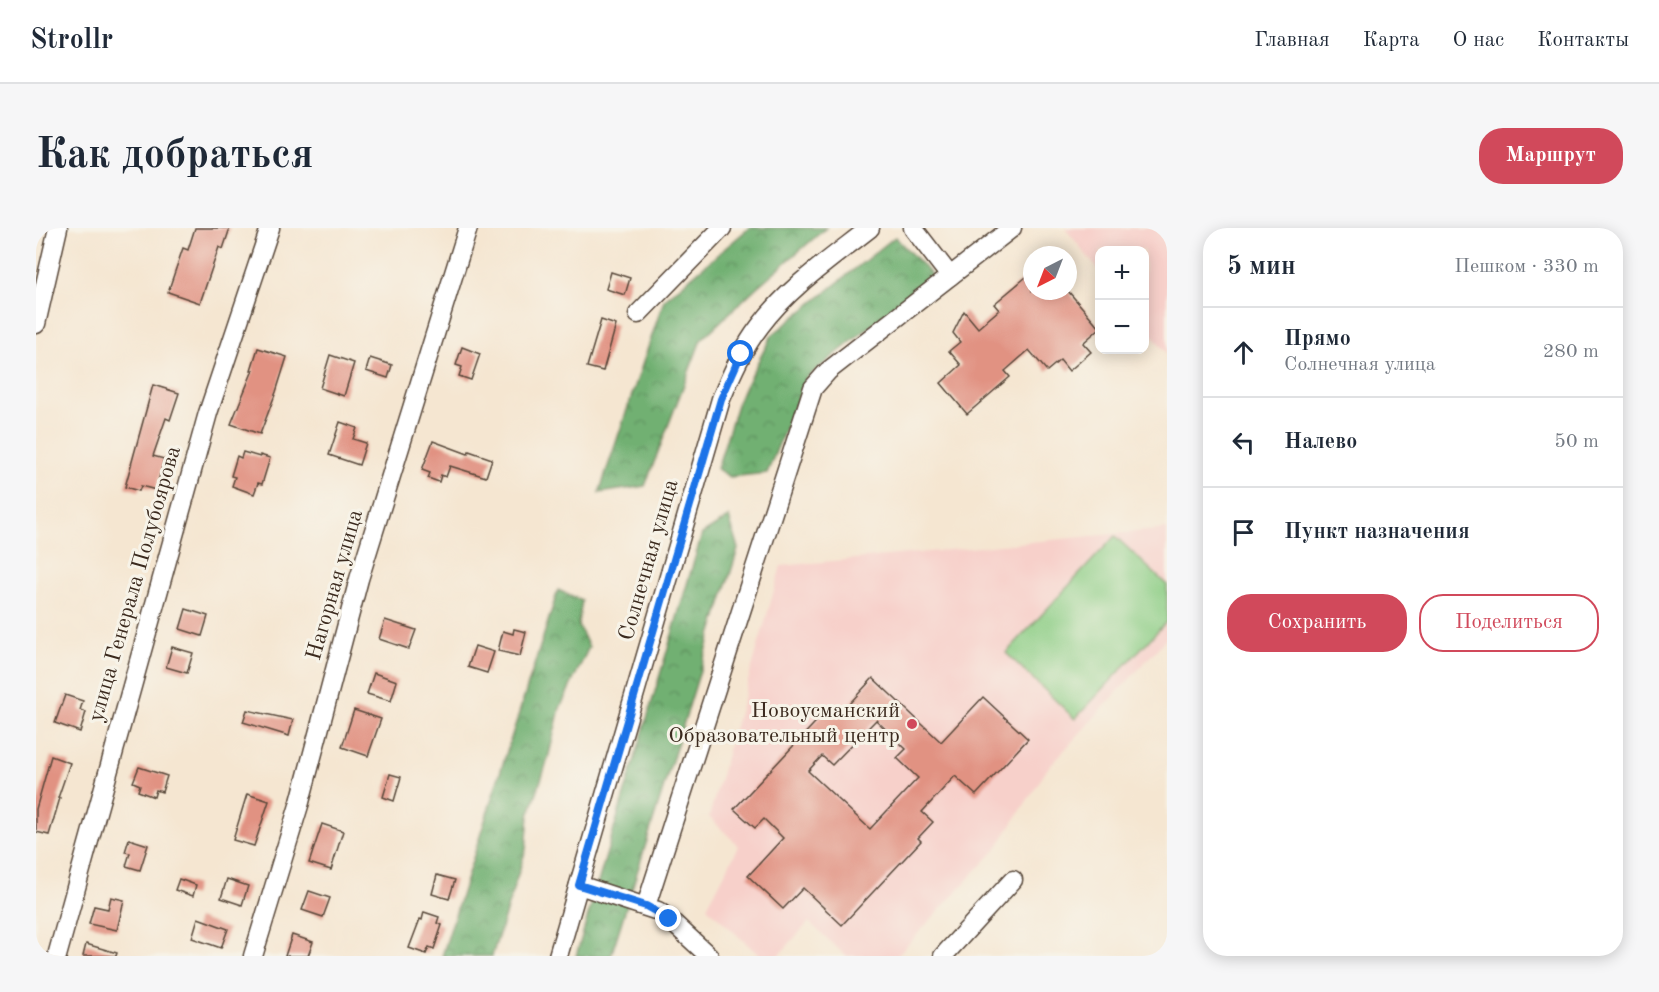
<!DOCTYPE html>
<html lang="ru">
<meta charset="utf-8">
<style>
:root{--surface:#fff;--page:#f6f6f7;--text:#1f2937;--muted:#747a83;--line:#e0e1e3;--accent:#d1495b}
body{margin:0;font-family:"Old Standard TT",serif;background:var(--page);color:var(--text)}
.controls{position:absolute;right:18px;top:18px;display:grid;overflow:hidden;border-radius:12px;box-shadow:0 3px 15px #0003}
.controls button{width:54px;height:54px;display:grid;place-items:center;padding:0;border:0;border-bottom:2px solid var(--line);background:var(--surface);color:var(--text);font:30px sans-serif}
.compass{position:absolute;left:987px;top:18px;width:54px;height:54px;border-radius:50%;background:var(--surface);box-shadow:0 3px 15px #0003;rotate:222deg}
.stop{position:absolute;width:18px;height:18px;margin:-14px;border:4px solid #1a73e8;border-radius:50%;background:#fff}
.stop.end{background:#1a73e8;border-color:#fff;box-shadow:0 2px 6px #0008}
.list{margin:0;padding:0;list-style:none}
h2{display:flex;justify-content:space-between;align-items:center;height:78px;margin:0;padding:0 24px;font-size:26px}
h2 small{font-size:20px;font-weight:400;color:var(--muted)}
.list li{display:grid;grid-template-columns:39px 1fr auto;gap:18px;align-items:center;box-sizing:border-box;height:90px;padding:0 24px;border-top:2px solid var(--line)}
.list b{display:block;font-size:22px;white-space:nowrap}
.list p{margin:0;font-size:20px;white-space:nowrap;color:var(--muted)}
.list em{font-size:20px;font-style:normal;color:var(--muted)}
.actions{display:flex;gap:12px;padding:18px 24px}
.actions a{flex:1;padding:14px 0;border:2px solid var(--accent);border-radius:24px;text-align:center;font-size:21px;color:var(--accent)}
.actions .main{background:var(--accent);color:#fff}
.icon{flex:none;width:33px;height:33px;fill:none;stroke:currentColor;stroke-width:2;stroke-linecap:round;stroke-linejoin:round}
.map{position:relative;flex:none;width:1131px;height:728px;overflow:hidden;border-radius:24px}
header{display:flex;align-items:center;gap:36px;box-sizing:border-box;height:84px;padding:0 30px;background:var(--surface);border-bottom:2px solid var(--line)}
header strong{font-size:28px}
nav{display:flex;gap:33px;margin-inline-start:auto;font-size:21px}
.intro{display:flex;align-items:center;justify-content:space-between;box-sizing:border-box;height:144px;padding:0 36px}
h1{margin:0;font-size:42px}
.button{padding:15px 27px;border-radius:24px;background:var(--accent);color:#fff;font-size:21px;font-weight:700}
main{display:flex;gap:36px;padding:0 36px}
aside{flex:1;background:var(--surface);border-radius:24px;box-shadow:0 3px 15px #0003}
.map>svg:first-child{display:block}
</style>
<header>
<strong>Strollr</strong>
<nav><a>Главная</a><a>Карта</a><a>О нас</a><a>Контакты</a></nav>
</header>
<div class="intro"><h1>Как добраться</h1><a class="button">Маршрут</a></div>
<main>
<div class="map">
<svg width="1131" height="728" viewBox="0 0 1131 728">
<defs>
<pattern id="forest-crowns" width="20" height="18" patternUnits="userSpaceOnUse" patternTransform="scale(1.5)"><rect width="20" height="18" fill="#71b072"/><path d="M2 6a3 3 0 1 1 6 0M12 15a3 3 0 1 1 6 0" fill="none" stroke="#5e8f5d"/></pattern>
</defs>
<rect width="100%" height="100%" fill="#f7f3e8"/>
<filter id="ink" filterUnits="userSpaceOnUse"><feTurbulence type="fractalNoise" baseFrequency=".0167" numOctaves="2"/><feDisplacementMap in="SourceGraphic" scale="12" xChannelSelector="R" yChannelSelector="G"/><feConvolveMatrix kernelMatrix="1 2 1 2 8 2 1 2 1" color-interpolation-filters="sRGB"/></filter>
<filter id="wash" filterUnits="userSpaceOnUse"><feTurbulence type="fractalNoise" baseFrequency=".008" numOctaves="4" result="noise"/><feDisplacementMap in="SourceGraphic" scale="24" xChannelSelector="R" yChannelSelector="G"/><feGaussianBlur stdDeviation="1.35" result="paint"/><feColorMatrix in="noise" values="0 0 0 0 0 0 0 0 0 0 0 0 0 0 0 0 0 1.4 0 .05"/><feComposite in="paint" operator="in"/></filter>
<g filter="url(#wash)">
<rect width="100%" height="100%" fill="#f5e6d1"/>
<g fill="#f7d0ca">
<path d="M1029 0H1131V126L1109 99 1108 22H1064L1063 43Z"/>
<path d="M1131 301V410L1012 540 960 621 861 728H810L773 694 742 728H724L671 679 703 618 673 589 745 338Z"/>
</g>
<path fill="#8ccd85" stroke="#647c52" stroke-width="1.5" d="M1079 308 1131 357V393L1039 491 970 425Z"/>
<g fill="url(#forest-crowns)" stroke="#566d48" stroke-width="1.5">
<path d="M713 0H790L721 59 665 112 609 258 563 265 628 72Z"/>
<path d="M859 9 897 48 770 150 731 245 694 249 681 241 703 170 736 107Z"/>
<path d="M693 289 702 321 575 728H540L666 306Z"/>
<path d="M522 362 546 373 542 397 553 419 524 480 512 531 493 588 490 621 456 728H406Z"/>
</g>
<g id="blocks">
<g fill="#e19282" fill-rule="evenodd">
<path d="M159 0H194L187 21 183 19 164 75 132 64 147 20 152 22Z"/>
<path d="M575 44 594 50 589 67 570 61Z"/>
<path d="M996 44V63H1032L1064 100 1047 115 1055 124 1033 143 1024 132 1011 143 993 122 969 143 974 149 931 186 905 155 925 137 913 123 924 114 917 105 928 83 942 100 963 82 958 76Z"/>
<path d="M565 92 580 97 567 143 551 139Z"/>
<path d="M426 119 444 126 435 152 423 148 426 139 420 137Z"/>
<path d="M222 120 251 129 240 164 224 206 195 196 217 142H215Z"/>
<path d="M294 127 318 135 308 168 284 160Z"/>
<path d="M334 130 356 137 352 150 330 143Z"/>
<path d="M117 157 143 165 134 192 130 190 117 228 128 231 120 262 105 258 103 263 89 259Z"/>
<path d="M304 194 321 200 317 211 330 215 323 237 293 227Z"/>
<path d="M397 213 432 226 433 223 456 231 450 249 414 238 410 249 405 247 403 254 392 250 394 245 386 242Z"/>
<path d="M207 224 224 229V227L234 230 226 256 222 255 218 266 196 258 199 249 195 248 201 228 205 230Z"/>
<path d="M150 381 172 388 166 408 144 401Z"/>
<path d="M349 392 380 402 373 421 343 411Z"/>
<path d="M478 401 490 404 484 428 462 423 467 403 477 406Z"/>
<path d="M439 418 458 424 451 445 432 439Z"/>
<path d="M136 419 157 425 151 445 130 439Z"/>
<path d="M338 445 361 453 355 473 331 466Z"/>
<path d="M837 450 905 514 947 469 992 511 940 567 919 548 886 584 897 594 882 610 885 613 806 697 767 660 747 681 712 648 747 610 728 591 719 600 698 581 792 481 801 489ZM840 492 870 521 861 530 882 550 834 601 772 543 786 528 796 537Z"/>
<path d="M29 467 47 473 44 482 50 484 44 504 19 495Z"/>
<path d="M211 482 257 492 253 508 207 494Z"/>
<path d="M318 482 345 491 332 528 306 519Z"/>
<path d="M15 528 34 535 22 570H24L13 607 0 604V581Z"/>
<path d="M103 539 131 548 126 564 120 562 118 569 102 563 104 557 97 554Z"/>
<path d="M354 546 365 549 358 573 347 569Z"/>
<path d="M211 566 233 573 218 618 197 612Z"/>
<path d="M286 596 307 603 295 642 273 635Z"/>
<path d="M93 611 112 617 104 642 90 638 94 625 89 624Z"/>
<path d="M401 647 419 652 413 671 396 666Z"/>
<path d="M143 651 160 657 157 668 139 662Z"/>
<path d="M191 651 212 658 206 677 185 670Z"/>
<path d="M273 663 294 670 287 689 266 682Z"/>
<path d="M75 669 88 672 81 702 53 696 58 678 72 681Z"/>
<path d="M388 684 403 689 401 695 406 697 398 721 393 719 390 726 373 720 384 691 386 692Z"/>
<path d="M162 690 192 701 185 720 156 710Z"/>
<path d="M256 707 277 714 272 728H249Z"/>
<path d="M50 716 81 725 80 728H47Z"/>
</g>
</g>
</g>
<g filter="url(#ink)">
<use href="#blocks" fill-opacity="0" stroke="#574639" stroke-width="1.5"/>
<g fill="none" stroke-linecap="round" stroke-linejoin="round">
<g stroke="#574639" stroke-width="21">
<g id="minor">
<path d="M877 0 914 48"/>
<path d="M602 86 686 0"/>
<path d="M0 96 22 0"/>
<path d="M543 657 622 683 633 691 673 728"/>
<path d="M610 678 777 160 792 143 976 0"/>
<path d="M21 728 172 185 234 0"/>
<path d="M217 728 264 574 323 351 432 0"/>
<path d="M522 728 685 171C696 145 707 120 724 98 753 59 796 30 834 0"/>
<path d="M907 728 977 652"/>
</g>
</g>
<use href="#minor" stroke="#fff" stroke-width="18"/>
</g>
</g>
<g fill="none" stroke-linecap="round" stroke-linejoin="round" filter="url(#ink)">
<path stroke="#1a73e8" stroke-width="8" d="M633 691 610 678 543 657 685 171 705 126"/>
</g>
<circle fill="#d1495b" stroke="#f7f3e8" stroke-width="2" cx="876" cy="496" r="6"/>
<g text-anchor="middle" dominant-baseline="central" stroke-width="6" stroke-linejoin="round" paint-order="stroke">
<g font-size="22" fill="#3b2a1e" stroke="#f7f3e8">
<text transform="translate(613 332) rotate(-74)">Солнечная улица</text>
<text transform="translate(99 356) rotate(-74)">улица Генерала Полубоярова</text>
<text transform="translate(299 357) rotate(-74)">Нагорная улица</text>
</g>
<g font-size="22" fill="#3b2a1e" stroke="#f7f3e8" text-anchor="end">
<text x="864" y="483">Новоусманский<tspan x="864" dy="25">Образовательный центр</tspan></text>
</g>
</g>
</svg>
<div class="controls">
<button>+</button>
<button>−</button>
</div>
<svg class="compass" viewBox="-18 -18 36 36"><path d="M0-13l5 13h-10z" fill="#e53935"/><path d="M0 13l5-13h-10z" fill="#747a83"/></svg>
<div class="stop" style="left:705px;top:126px"></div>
<div class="stop end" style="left:633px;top:691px"></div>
</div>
<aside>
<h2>5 мин<small>Пешком · 330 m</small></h2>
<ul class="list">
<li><svg class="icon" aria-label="ahead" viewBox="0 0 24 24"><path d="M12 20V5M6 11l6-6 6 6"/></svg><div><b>Прямо</b><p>Солнечная улица</p></div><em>280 m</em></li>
<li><svg class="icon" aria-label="left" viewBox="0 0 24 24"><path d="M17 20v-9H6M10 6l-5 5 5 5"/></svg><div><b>Налево</b></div><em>50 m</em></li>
<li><svg class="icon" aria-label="arrive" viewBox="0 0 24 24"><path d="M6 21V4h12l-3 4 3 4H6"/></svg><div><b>Пункт назначения</b></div></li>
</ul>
<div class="actions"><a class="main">Сохранить</a><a>Поделиться</a></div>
</aside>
</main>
